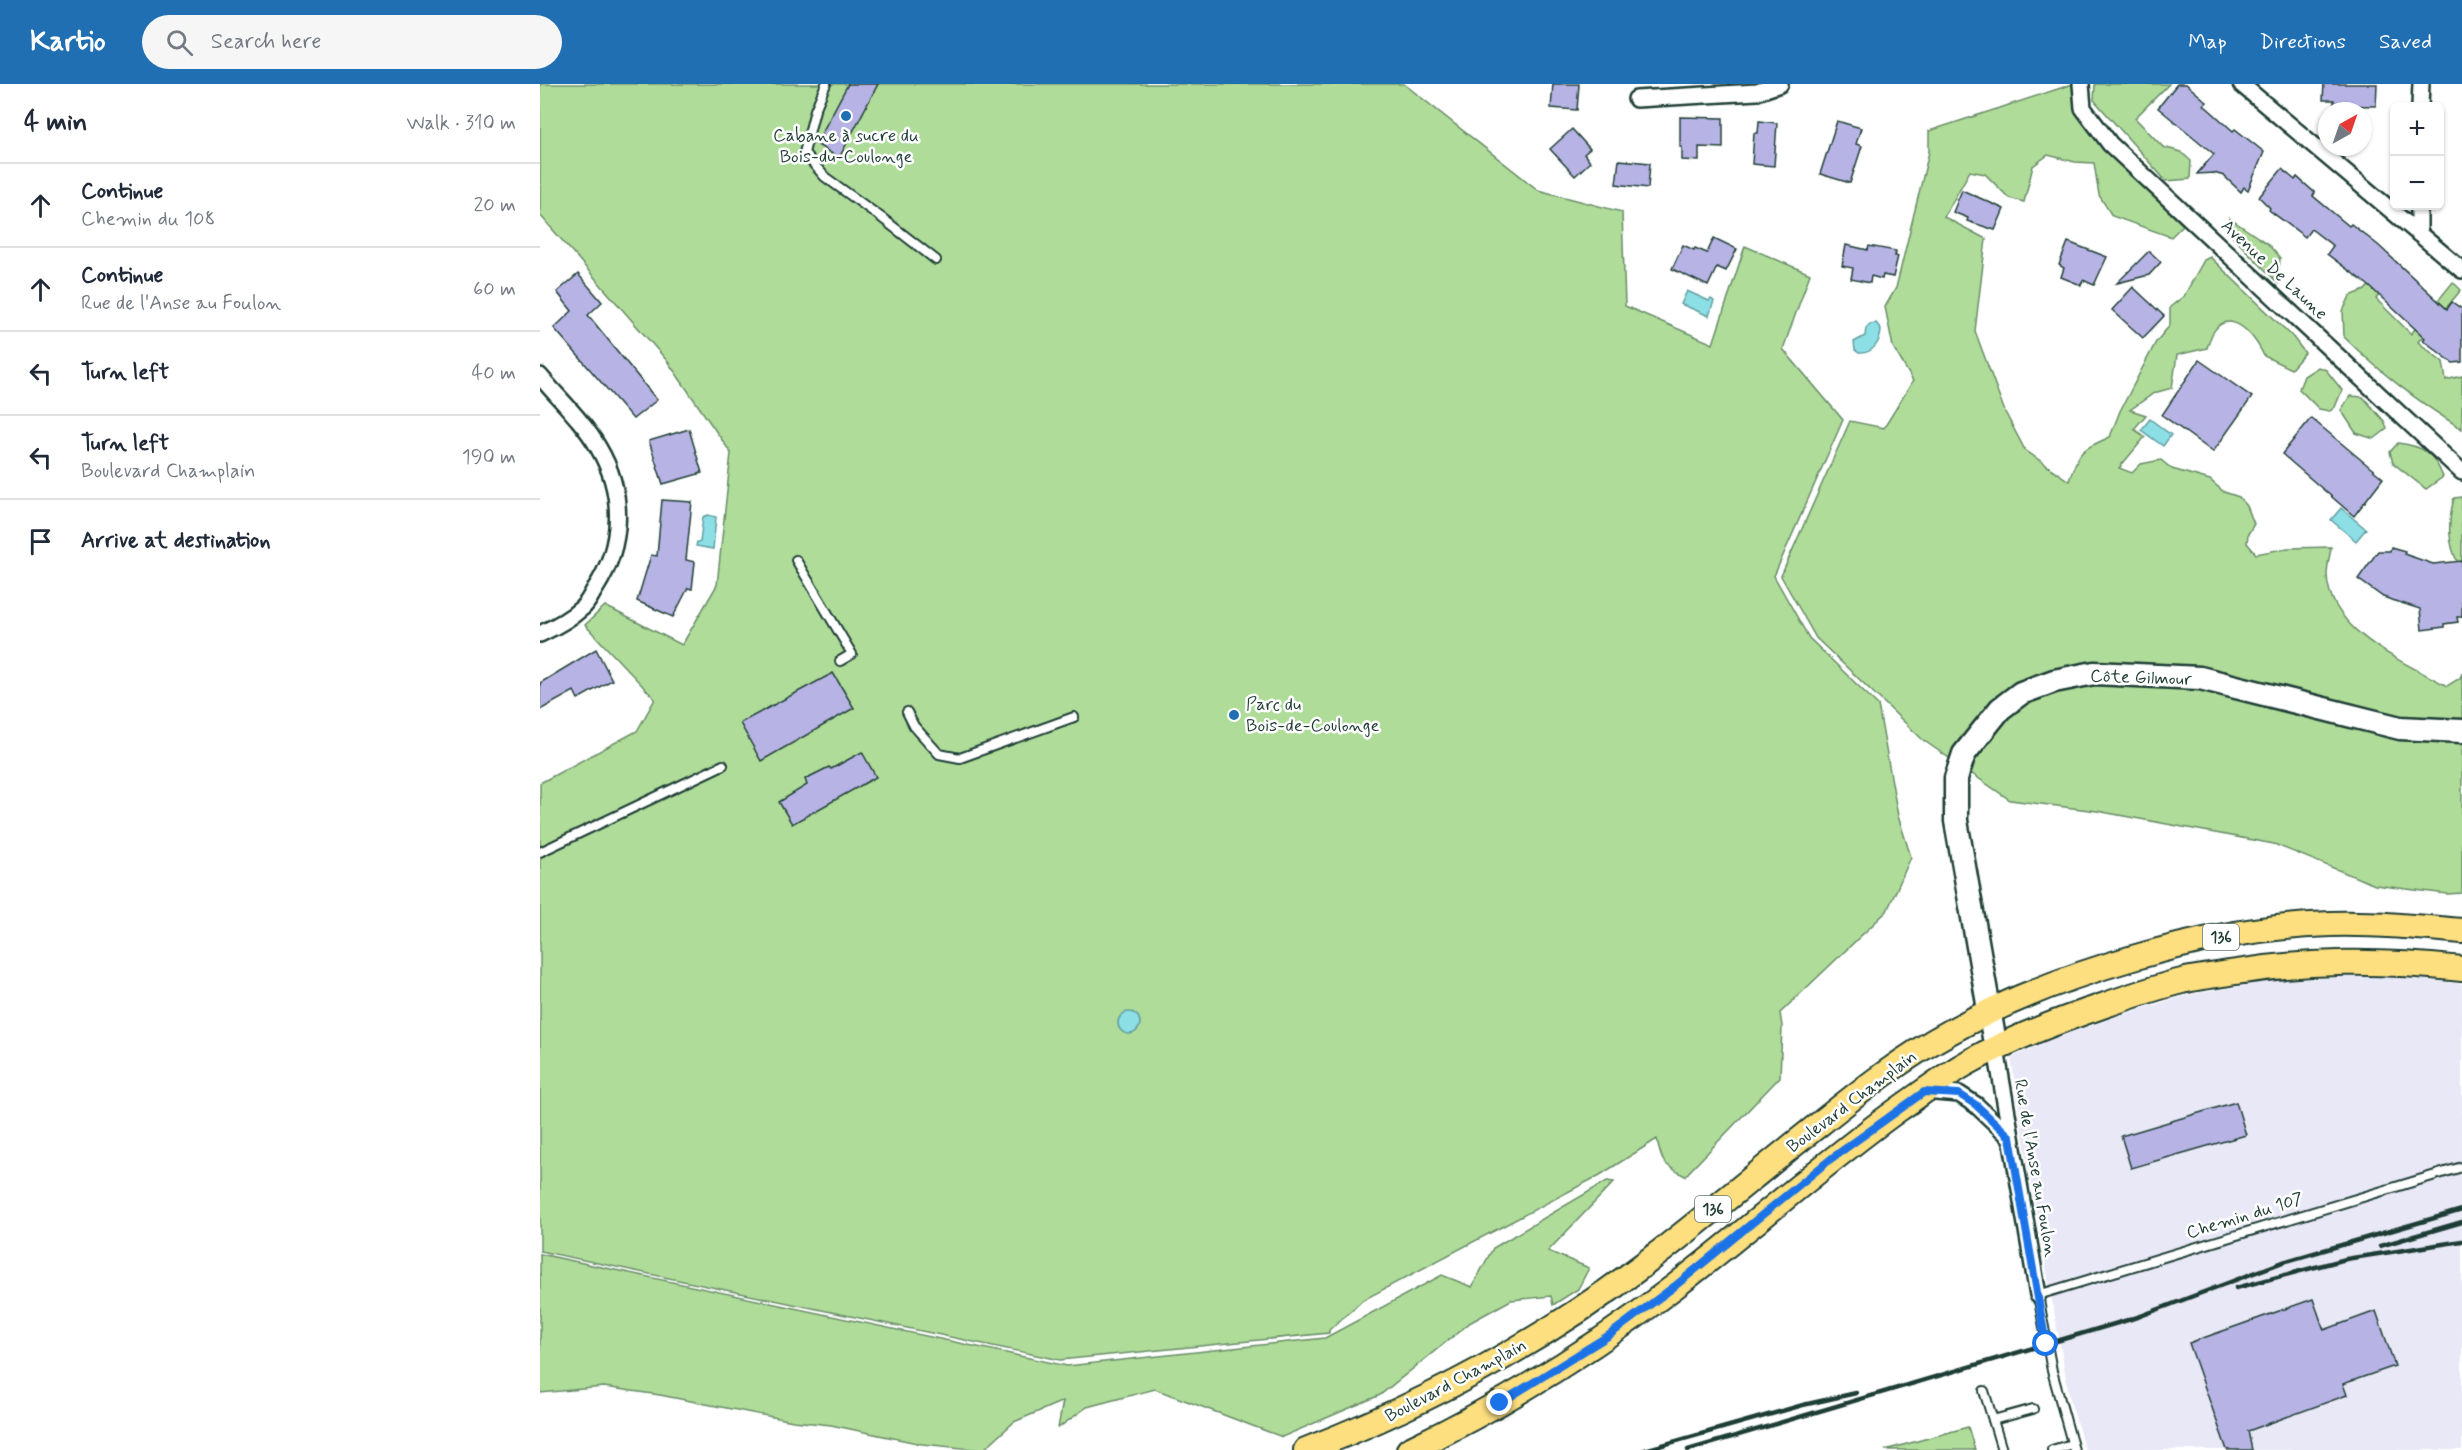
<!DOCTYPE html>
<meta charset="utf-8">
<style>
:root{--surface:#fff;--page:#f6f6f7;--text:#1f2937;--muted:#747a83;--line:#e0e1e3;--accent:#1f6fb2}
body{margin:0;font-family:Mynerve,sans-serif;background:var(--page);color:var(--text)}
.controls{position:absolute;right:18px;top:18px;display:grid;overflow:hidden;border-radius:9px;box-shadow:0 2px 4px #0004}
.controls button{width:54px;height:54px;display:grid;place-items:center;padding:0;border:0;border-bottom:2px solid var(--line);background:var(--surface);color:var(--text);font:30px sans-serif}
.compass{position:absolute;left:1778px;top:18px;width:54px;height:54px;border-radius:50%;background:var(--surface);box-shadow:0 2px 4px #0004;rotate:40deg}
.stop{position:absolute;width:18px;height:18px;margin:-14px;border:4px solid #1a73e8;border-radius:50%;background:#fff}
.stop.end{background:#1a73e8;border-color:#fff;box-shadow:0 2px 6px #0008}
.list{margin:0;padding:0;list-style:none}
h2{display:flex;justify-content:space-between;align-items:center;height:78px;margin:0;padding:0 24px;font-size:26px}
h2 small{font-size:20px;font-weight:400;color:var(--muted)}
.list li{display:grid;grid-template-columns:39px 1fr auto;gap:18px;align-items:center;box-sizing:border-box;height:84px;padding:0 24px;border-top:2px solid var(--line)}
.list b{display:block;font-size:22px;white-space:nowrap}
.list p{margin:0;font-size:20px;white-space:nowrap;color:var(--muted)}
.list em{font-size:20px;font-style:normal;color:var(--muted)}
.icon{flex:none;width:33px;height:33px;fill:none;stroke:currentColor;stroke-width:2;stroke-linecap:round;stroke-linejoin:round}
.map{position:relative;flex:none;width:1922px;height:1366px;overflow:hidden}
header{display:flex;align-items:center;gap:36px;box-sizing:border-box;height:84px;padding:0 30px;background:var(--accent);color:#fff}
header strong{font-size:28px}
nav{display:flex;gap:33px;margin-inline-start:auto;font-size:21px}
.search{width:420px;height:54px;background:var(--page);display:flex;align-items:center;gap:15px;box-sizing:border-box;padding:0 21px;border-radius:33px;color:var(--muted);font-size:22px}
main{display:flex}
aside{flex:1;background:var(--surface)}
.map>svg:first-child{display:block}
</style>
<header>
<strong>Kartio</strong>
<div class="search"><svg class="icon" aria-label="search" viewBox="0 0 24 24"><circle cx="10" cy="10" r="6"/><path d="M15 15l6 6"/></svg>Search here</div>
<nav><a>Map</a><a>Directions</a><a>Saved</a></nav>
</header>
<main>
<aside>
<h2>4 min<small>Walk · 310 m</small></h2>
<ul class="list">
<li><svg class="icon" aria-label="ahead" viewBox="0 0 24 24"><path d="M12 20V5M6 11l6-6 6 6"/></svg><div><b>Continue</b><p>Chemin du 108</p></div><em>20 m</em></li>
<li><svg class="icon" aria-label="ahead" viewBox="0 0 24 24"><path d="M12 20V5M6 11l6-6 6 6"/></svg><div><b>Continue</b><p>Rue de l'Anse au Foulon</p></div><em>60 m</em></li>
<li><svg class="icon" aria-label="left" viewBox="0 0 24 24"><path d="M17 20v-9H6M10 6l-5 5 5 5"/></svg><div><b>Turn left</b></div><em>40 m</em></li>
<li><svg class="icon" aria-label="left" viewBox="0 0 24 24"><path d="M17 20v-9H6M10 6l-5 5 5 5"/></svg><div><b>Turn left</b><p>Boulevard Champlain</p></div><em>190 m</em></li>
<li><svg class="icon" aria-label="arrive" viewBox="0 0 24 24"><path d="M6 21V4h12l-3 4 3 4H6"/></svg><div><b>Arrive at destination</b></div></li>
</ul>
</aside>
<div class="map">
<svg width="1922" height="1366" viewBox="0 0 1922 1366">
<rect width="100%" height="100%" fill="#fff"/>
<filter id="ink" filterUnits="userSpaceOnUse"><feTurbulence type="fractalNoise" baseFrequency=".0167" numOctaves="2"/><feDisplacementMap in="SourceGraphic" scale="12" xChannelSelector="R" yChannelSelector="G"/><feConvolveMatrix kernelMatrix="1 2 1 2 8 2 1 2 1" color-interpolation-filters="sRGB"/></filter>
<g filter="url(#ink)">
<path fill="#e9e8f7" d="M1804 893H1857L1922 900V1366H1545L1530 1316 1488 1083 1471 974 1508 957 1584 930 1647 911 1734 897Z"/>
<g fill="#b0dc9a" stroke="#688c67" stroke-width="1.5">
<path d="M0 0H864L998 106 1082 128 1085 222 1173 260 1205 162 1270 190 1243 265 1303 336 1234 492 1269 554 1338 621 1358 732 1371 773 1347 827 1240 929 1242 942 1240 993 1145 1092C1122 1080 1122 1079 1117 1055L1060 1091 823 1216 789 1246V1249L520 1276 0 1167V699L97 647 115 615 45 541 65 522 142 561 177 501 191 369 128 278 0 131Z"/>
<path d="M1533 0 1542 35 1570 68 1643 141 1631 153 1572 132 1559 111 1554 79 1535 78 1508 71 1493 82 1484 118 1469 114 1445 90 1430 87 1404 133 1446 155 1435 247 1465 328 1485 366 1529 397C1539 366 1541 366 1570 353L1580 327 1616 258 1630 241V223L1644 212 1664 176 1670 173 1752 252 1765 269 1751 285 1724 272C1710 241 1679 218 1667 264L1637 271 1632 304 1614 309 1590 326 1606 331 1594 345 1605 353 1579 384 1592 389 1601 380 1621 376 1632 385 1670 396 1684 408 1699 413 1707 422 1714 440 1708 450 1707 459 1716 470 1748 464 1791 463C1790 472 1787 482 1787 491 1789 548 1864 578 1907 602L1920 594 1922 589V809L1907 810 1835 801 1734 760 1557 727 1470 716 1383 656 1276 554 1241 492 1310 337 1344 344 1373 297 1353 263 1345 223 1356 204 1389 68V47Z"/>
<path d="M1555 0H1629L1595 34 1623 63 1641 68 1651 77 1650 95 1626 97 1554 16Z"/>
<path d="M1689 134 1728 160 1740 174 1738 199 1686 146Z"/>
<path d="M1852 176 1861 182 1836 215 1871 250 1913 198 1921 206 1878 258 1903 278 1906 296 1922 292V345C1876 316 1843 291 1804 253L1803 227 1810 212 1825 206Z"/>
<path d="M1778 283 1786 286 1802 306 1795 323 1790 327 1779 325 1759 305 1764 292Z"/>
<path d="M1810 312 1823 313 1844 337 1847 345 1834 355 1816 349 1801 326Z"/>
<path d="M1858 359C1883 362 1894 369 1903 393L1886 405 1853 379 1850 368Z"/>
<path d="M1922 413V482L1919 481C1907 459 1908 438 1914 414Z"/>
<path d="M1067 1097 1074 1098 1008 1167 1049 1184 1038 1205 1013 1221 1011 1212 971 1216 931 1238 840 1311 742 1353 615 1305 547 1323 518 1344 523 1317 474 1338 443 1366 382 1360 291 1341 253 1337 120 1311 64 1303 0 1309V1170L527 1282 785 1254 902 1191 932 1203 953 1164Z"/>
<path d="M1428 1343 1435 1366H1345Z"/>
</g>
<g fill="#8ddfe6" stroke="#619e9f" stroke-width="1.5">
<path d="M1147 207 1169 217 1171 215 1174 217 1169 232 1141 220Z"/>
<path d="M1336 239 1341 245C1341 257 1333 270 1319 269L1315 266 1314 258 1325 252 1326 244 1330 240Z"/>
<path d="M1610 335 1631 351 1623 362 1601 346Z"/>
<path d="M1801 424 1826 445 1816 457 1791 436Z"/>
<path d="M168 431 176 433 173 465 156 462 157 458H160L163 433Z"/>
<circle cx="589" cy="939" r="11"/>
</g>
<g fill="#b7b4e5" stroke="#1f3d34" stroke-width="1.5">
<path d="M308 0H338L299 74 276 60Z"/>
<path d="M1013 0H1039L1037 26 1011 24Z"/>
<path d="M1637 0H1646L1667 18 1664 21 1693 47 1695 45 1724 68 1708 106 1704 103 1701 108 1684 92 1674 89 1657 90 1674 70 1618 24Z"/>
<path d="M1784 0H1837L1836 22 1794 21V16H1783Z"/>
<path d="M1140 33 1183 34V64L1159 63V77L1142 76V63H1140Z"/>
<path d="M1219 37 1237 39 1234 82 1212 80 1214 49H1218Z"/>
<path d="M1297 37 1321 44 1316 60 1322 62 1310 99 1280 90Z"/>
<path d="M1032 45 1050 65 1044 70 1050 78 1035 92 1010 65Z"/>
<path d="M1079 76 1110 79 1108 104 1076 100Z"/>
<path d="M1742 85 1755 96 1757 93 1775 109 1773 112 1809 142 1811 140 1838 161 1907 225 1912 218 1922 225V278L1913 279 1883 256 1885 254 1828 201 1787 170 1793 162 1771 145 1765 153 1729 126 1730 124 1719 113Z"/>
<path d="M1422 106 1464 125 1455 146 1427 137 1428 134 1413 128Z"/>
<path d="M1174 154 1197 165 1186 187 1177 183 1168 202 1132 185 1143 161 1154 166 1155 164 1167 169Z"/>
<path d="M1528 158 1567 173 1554 201 1543 196 1541 201 1521 193 1524 184 1519 181Z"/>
<path d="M1306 161 1328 166 1329 162 1356 167 1355 172H1358L1353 193 1343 191 1342 195 1331 192 1330 199 1311 195 1313 184 1302 182Z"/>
<path d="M1609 167 1621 178 1609 191 1577 199Z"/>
<path d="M38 190 62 218 48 231 117 316 93 335 14 244 32 227 17 208Z"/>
<path d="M1593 203 1624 232 1603 254 1572 226Z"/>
<path d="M1659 276 1712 313 1673 368 1622 331Z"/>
<path d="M1771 334 1843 394 1814 432 1742 370Z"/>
<path d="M149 345 162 389 123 400 109 357Z"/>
<path d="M122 416 152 418 146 476 155 478 152 505 148 504 133 533 97 517 111 471 117 472Z"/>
<path d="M1851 463 1865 467 1864 470 1893 480 1922 477V533H1917L1918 538 1904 540V543L1882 546 1880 525 1843 513 1818 495 1838 467H1850Z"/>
<path d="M56 565 72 596 38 615 34 607 0 626V599Z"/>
<path d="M293 589 314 624 221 677 200 639Z"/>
<path d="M322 668 336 693 252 740 239 718 267 701 265 695 289 683 291 685Z"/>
<path d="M1696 1018 1706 1051 1591 1084 1581 1052Z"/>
<path d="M1773 1215 1784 1246 1836 1227 1855 1282 1803 1300 1807 1311 1708 1347 1712 1366H1687L1649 1259Z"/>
</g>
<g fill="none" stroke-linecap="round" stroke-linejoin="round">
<g stroke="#1f3d34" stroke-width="12">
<g id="lane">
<path d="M286 0 275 26 264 69 285 93 342 134 396 176"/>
<path d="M256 476 312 570 300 577"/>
<path d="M367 628 374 642 399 670 420 674 534 633"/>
<path d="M0 768 183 681"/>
<path d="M1444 1307 1453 1336"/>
<path d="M1462 1366 1453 1336 1493 1325"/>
<path d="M1512 1366 1532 1360"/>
<path d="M1534 1366 1512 1287 1498 1211 1922 1083"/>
</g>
</g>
<g stroke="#1f3d34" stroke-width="20">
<g id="street">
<path d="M1541 0 1543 24 1570 60 1922 388"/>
<path d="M1701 0 1922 186"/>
<path d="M1096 15 1217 8 1240 0"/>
<path d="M1880 22 1881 0"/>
<path d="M1879 150V122"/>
<path d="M0 292C19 315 43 337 58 363 85 408 84 461 55 505 51 511 48 519 42 524 30 535 15 543 0 550"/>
<path d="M1456 965 1498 1211"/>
<path d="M1384 1007 1419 1010 1436 1021 1470 1053"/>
</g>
</g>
<g stroke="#1f3d34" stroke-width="27">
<path id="secondary" d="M1456 965 1416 737V694L1424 670 1460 625 1481 609 1514 597 1554 589 1660 594 1860 644 1922 647"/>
</g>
<g stroke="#1f3d34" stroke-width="28">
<g id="primary">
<path d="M766 1366C887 1319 1000 1259 1103 1181 1164 1135 1222 1085 1282 1038 1323 1005 1364 973 1410 948 1513 890 1673 843 1791 840 1835 839 1879 843 1922 847"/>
<path d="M869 1366C963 1321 1051 1267 1134 1203 1210 1145 1281 1081 1359 1025 1382 1009 1405 991 1429 978 1466 957 1505 942 1545 928 1577 917 1609 905 1642 897 1657 893 1673 892 1689 889 1770 876 1841 876 1922 885"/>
</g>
</g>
<use href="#lane" stroke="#fff" stroke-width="8"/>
<use href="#street" stroke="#fff" stroke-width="15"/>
<use href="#secondary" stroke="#fff" stroke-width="22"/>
<use href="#primary" stroke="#fddf80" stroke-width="24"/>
<g stroke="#1f3d34" stroke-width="4.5">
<path d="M1840 1162 1922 1138"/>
<path d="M1696 1204 1806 1175 1922 1157"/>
<path d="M1105 1366 1263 1321 1316 1309"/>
<path d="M1148 1366 1598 1233 1743 1178 1922 1126"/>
</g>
</g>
</g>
<g fill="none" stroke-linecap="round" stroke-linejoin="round" filter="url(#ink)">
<path stroke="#1a73e8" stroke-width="8" d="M960 1319 1068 1252 1135 1202 1292 1074 1384 1008 1419 1010 1436 1021 1470 1053 1506 1260"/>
</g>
<g fill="#1f6fb2" stroke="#fff" stroke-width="2">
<circle cx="306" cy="32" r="6"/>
<circle cx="694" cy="631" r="6"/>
</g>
<g text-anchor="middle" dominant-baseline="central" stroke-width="5" stroke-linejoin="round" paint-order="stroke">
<g fill="#fff" stroke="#627771" stroke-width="1.5">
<rect x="1663" y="840" width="36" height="26" rx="4.5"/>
<rect x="1155" y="1112" width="36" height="26" rx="4.5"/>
</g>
<g font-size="16" font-weight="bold" fill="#1f3d34">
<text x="1681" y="853">136</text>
<text x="1173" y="1125">136</text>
</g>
<g font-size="18" fill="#1f3d34" stroke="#fff">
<text x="306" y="52">Cabane à sucre du<tspan x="306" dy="21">Bois-du-Coulonge</tspan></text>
<text x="706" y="621" text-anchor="start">Parc du<tspan x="706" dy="21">Bois-de-Coulonge</tspan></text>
</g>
<g font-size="18" fill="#1f3d34" stroke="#fff">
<text transform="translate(1734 186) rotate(43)">Avenue De Laune</text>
<text transform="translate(1601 594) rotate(2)">Côte Gilmour</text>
<text transform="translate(1312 1018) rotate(-37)">Boulevard Champlain</text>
<text transform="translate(1495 1084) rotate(80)">Rue de l'Anse au Foulon</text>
<text transform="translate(1705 1132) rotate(-17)">Chemin du 107</text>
<text transform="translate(916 1297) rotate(-28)">Boulevard Champlain</text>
</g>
</g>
</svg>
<div class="controls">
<button>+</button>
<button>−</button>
</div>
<svg class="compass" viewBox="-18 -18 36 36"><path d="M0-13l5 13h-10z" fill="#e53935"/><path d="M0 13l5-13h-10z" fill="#747a83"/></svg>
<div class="stop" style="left:1506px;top:1260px"></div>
<div class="stop end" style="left:960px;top:1319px"></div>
</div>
</main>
